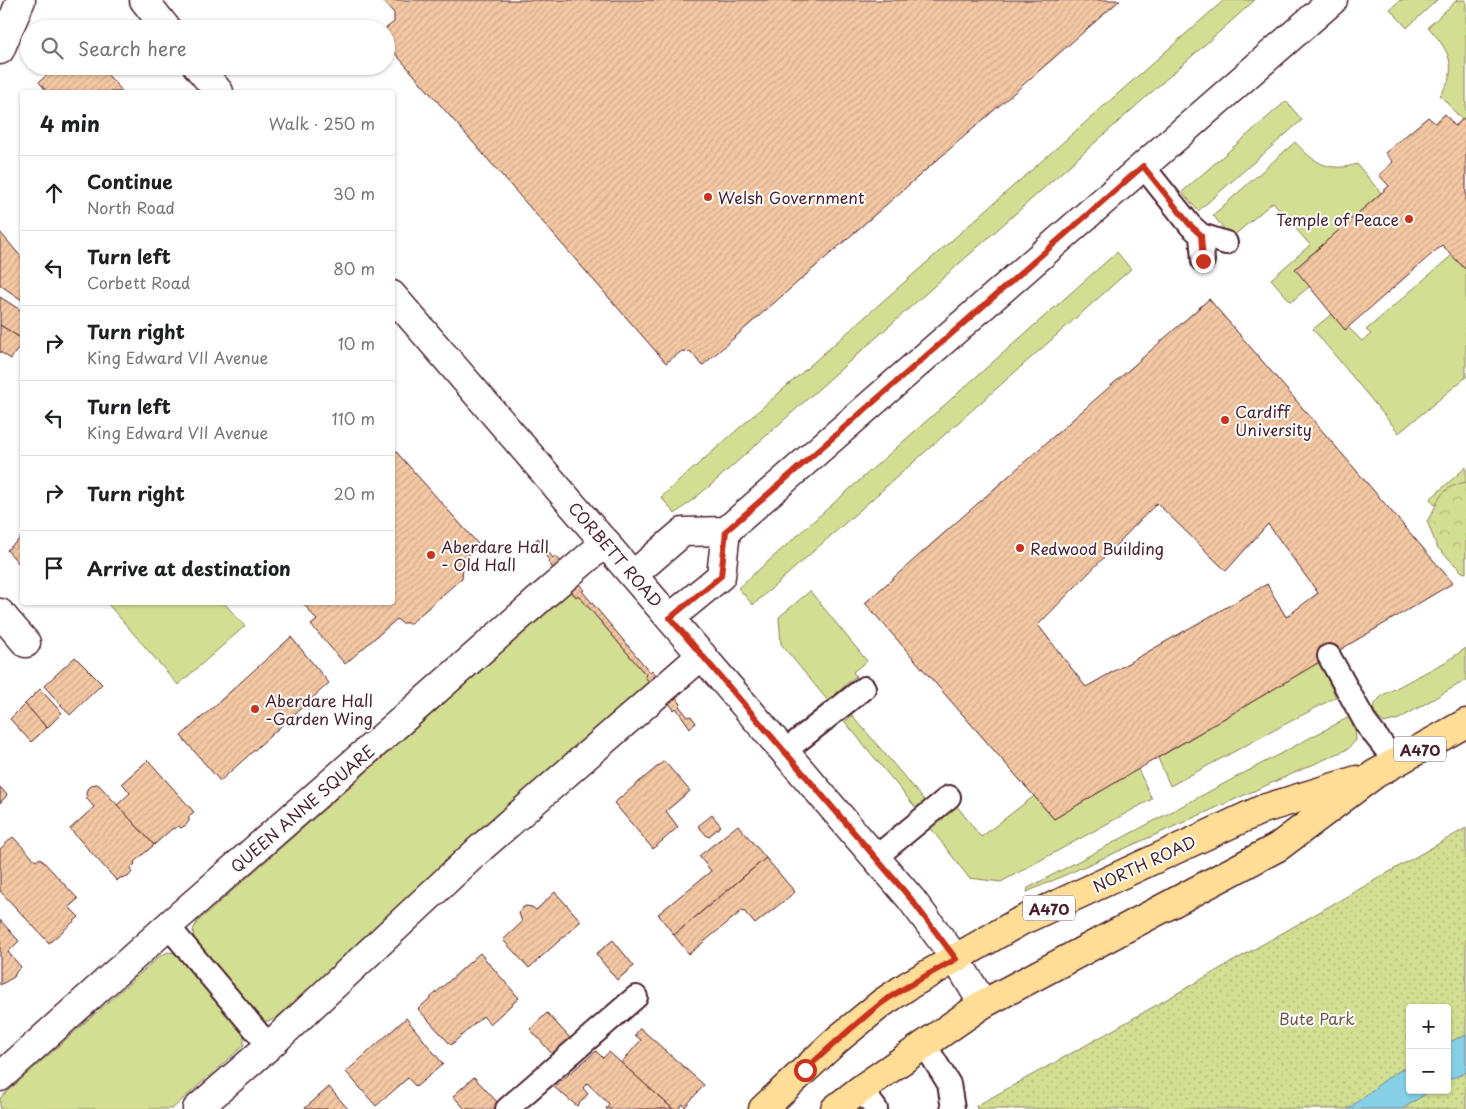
<!DOCTYPE html>
<meta charset="utf-8">
<style>
:root{--surface:#fff;--page:#f2f2f2;--text:#202124;--muted:#757577;--line:#e0e0e0}
body{margin:0;font-family:"Playpen Sans",sans-serif;background:var(--page);color:var(--text)}
.controls{position:absolute;right:15px;bottom:15px;display:grid;overflow:hidden;border-radius:5px;box-shadow:0 1px 4px #0004}
.controls button{width:45px;height:45px;display:grid;place-items:center;padding:0;border:0;border-bottom:1px solid var(--line);background:var(--surface);color:var(--text);font:25px sans-serif}
.stop{position:absolute;width:15px;height:15px;margin:-11px;border:4px solid #c8321e;border-radius:50%;background:#fff}
.stop.end{background:#c8321e;border-color:#fff;box-shadow:0 1px 5px #0008}
.list{margin:0;padding:0;list-style:none}
h2{display:flex;justify-content:space-between;align-items:center;height:65px;margin:0;padding:0 20px;font-size:21px}
h2 small{font-size:16px;font-weight:400;color:var(--muted)}
.list li{display:grid;grid-template-columns:32px 1fr auto;gap:15px;align-items:center;box-sizing:border-box;height:75px;padding:0 20px;border-top:1px solid var(--line)}
.list b{display:block;font-size:19px;white-space:nowrap}
.list p{margin:0;font-size:16px;white-space:nowrap;color:var(--muted)}
.list em{font-size:16px;font-style:normal;color:var(--muted)}
.icon{flex:none;width:28px;height:28px;fill:none;stroke:currentColor;stroke-width:2;stroke-linecap:round;stroke-linejoin:round}
.map{position:relative;flex:none;width:1466px;height:1109px;overflow:hidden}
.search{position:absolute;background:var(--surface);box-shadow:0 1px 4px #0004;left:20px;top:20px;width:375px;height:55px;display:flex;align-items:center;gap:12px;box-sizing:border-box;padding:0 18px;border-radius:28px;color:var(--muted);font-size:19px}
.panel{position:absolute;background:var(--surface);box-shadow:0 1px 4px #0004;left:20px;top:90px;width:375px;height:515px;border-radius:5px}
.map>svg:first-child{display:block}
</style>
<div class="map">
<svg width="1466" height="1109" viewBox="0 0 1466 1109">
<defs>
<pattern id="forest-crowns" width="20" height="18" patternUnits="userSpaceOnUse" patternTransform="scale(1.25)"><rect width="20" height="18" fill="#d2de91"/><path d="M2 6a3 3 0 1 1 6 0M12 15a3 3 0 1 1 6 0" fill="none" stroke="#b6be7d"/></pattern>
<pattern id="park-dots" width="8" height="8" patternUnits="userSpaceOnUse" patternTransform="scale(1.25)"><rect width="8" height="8" fill="#d2de91"/><path d="M2 2h.1M6 6h.1" fill="none" stroke="#b6be7d" stroke-width="1.8" stroke-linecap="round"/></pattern>
<pattern id="building-hatch" width="6" height="6" patternUnits="userSpaceOnUse" patternTransform="scale(1.25)"><rect width="6" height="6" fill="#f4c8a3"/><path d="M-1 1l2-2M0 6l6-6M5 7l2-2" fill="none" stroke="#d3ab8c"/></pattern>
</defs>
<rect width="100%" height="100%" fill="#fff"/>
<filter id="ink" filterUnits="userSpaceOnUse"><feTurbulence type="fractalNoise" baseFrequency=".02" numOctaves="2"/><feDisplacementMap in="SourceGraphic" scale="10" xChannelSelector="R" yChannelSelector="G"/><feConvolveMatrix kernelMatrix="1 2 1 2 8 2 1 2 1" color-interpolation-filters="sRGB"/></filter>
<g filter="url(#ink)">
<g fill="#d2de91" stroke="#8e7e5e">
<path d="M1224 0H1255L711 485 675 514 661 497Z"/>
<path d="M1400 0H1437L1407 28 1390 9Z"/>
<path d="M1457 0H1466V116L1462 120 1440 95C1461 68 1447 48 1428 27Z"/>
<path d="M1286 101 1302 120 1198 211 1182 192Z"/>
<path d="M1295 142C1313 162 1329 173 1357 164L1381 193 1295 269 1310 286 1291 302 1271 279 1310 245 1273 202 1231 238 1213 215Z"/>
<path d="M1117 252 1131 269 753 605 738 588Z"/>
<path d="M1452 255 1466 270V377L1399 433 1313 329 1332 314 1345 330 1348 327 1362 341 1371 334 1366 330Z"/>
<path d="M1466 467V545L1430 499Z"/>
<path d="M571 591 575 596 578 595 646 675 645 677 650 683 276 1018C269 1022 265 1022 258 1019L194 939 193 930 197 922Z"/>
<path d="M810 591 867 661 853 672 856 676 828 701 781 644 779 617Z"/>
<path d="M107 603H224L245 626 178 685Z"/>
<path d="M1466 648V680L1399 719 1384 723 1376 716 1373 708 1376 702 1383 695 1447 661Z"/>
<path d="M1319 662 1336 697 1170 786 1158 758Z"/>
<path d="M852 715 925 801 916 808 845 722Z"/>
<path d="M1351 716 1355 723 1356 740 1348 749 1027 892 1028 888Z"/>
<path d="M1138 769 1152 799 1001 882 969 878 929 826 956 805 981 837 1034 796 1054 819Z"/>
<path d="M168 952 175 953 182 957 243 1029 244 1037V1045L172 1109H0V1098L160 956Z"/>
</g>
<path fill="url(#forest-crowns)" stroke="#8e7e5e" d="M1466 482V573L1462 572 1437 547 1427 521C1442 499 1436 489 1466 482Z"/>
<path fill="url(#park-dots)" stroke="#8e7e5e" fill-rule="evenodd" d="M1466 828V1109H977L976 1106 1097 1039ZM1410 1008H1447V1090H1410Z"/>
<g fill="#86d0e7" stroke="#6e899c">
<path d="M1466 1035V1072L1447 1081V1043Z"/>
<path d="M1410 1064V1090H1432L1402 1109H1348L1385 1080Z"/>
</g>
<g fill="url(#building-hatch)" stroke="#4a1f2b" fill-rule="evenodd">
<path d="M382 0H1120L702 366 691 352 682 351 666 363 386 43 385 29 394 22V13Z"/>
<path d="M57 66H100L123 92H47L39 82Z"/>
<path d="M1445 114 1455 126 1466 116V270L1442 245 1345 330 1295 269 1389 186 1379 175 1393 162 1385 153 1428 117 1435 123Z"/>
<path d="M0 232 22 258V300L0 285Z"/>
<path d="M0 297 22 311V339L0 325Z"/>
<path d="M1209 299 1453 583 1054 819 865 603ZM1157 503 1226 571 1268 524 1318 593 1286 617 1267 584 1086 687 1038 625Z"/>
<path d="M0 325 22 339V342L11 359 0 352Z"/>
<path d="M392 447 479 545 459 564 463 568 462 578 411 623H401L397 619 345 664 311 625 317 620 302 602H392Z"/>
<path d="M22 537V567L7 550Z"/>
<path d="M538 538 553 558 556 556 563 564 555 571 548 562 550 561 539 548 538 549 533 543Z"/>
<path d="M578 582 584 590 582 591 650 672 652 670 659 678 652 685 645 677 646 675 578 595 576 597 570 589Z"/>
<path d="M291 637 329 683 220 781 181 736Z"/>
<path d="M75 657 102 684 70 715 44 686Z"/>
<path d="M40 689 62 713 47 728 25 704Z"/>
<path d="M675 696 681 704 679 706 688 717 691 716 696 723 690 728 676 708 674 710 668 702Z"/>
<path d="M25 704 47 728 31 742 10 719Z"/>
<path d="M148 760 194 812 189 816V821L186 825 181 828 178 826 175 829 173 828 154 845 117 805 130 793 122 783Z"/>
<path d="M664 761 690 791 666 811 678 827 653 849 614 803Z"/>
<path d="M97 784 100 786 154 845 134 862 135 864 131 868 132 872 128 877 120 878 117 881 70 829 94 807 87 799 86 794 87 789 91 785Z"/>
<path d="M0 787 7 795 0 803Z"/>
<path d="M712 815 721 826 708 837 698 826Z"/>
<path d="M738 825 766 858 674 935 658 914 711 871 699 856Z"/>
<path d="M13 837 36 861 40 858 78 899 69 907 79 917 49 943 0 891V849Z"/>
<path d="M766 858 795 892 755 924 743 910 689 954 674 935Z"/>
<path d="M555 892 581 921 529 968 503 940 522 922 519 913 522 908 526 906 532 907 536 910Z"/>
<path d="M0 920 19 941 8 952 21 967 16 972 14 977 0 985Z"/>
<path d="M613 940 634 966 617 980 596 954Z"/>
<path d="M480 953 519 998 490 1024 483 1016 451 1045 418 1009Z"/>
<path d="M547 1013 571 1039 553 1055 530 1029Z"/>
<path d="M406 1018 443 1064 416 1087 408 1078 376 1106 346 1072Z"/>
<path d="M640 1028 704 1085 685 1107 683 1104 678 1109H673L621 1063 641 1040 635 1035Z"/>
<path d="M596 1051 603 1058 609 1052 673 1109H606L609 1104 587 1083 583 1088 588 1094 577 1106 554 1087Z"/>
<path d="M474 1077 499 1104 494 1109H465L453 1096Z"/>
<path d="M329 1087 348 1109H304Z"/>
</g>
<g fill="none" stroke-linecap="round" stroke-linejoin="round">
<g stroke="#4a1f2b" stroke-width="26">
<g id="service">
<path d="M1143 166 1190 225 1201 235 1226 243"/>
<path d="M1201 235 1203 261"/>
<path d="M1329 656 1367 725 1396 762"/>
<path d="M785 751 864 688"/>
<path d="M876 857 949 797"/>
<path d="M168 926 269 1046"/>
<path d="M925 1045 949 1084 953 1109"/>
<path d="M861 1089 876 1109"/>
<path d="M507 1109 636 997"/>
</g>
</g>
<g stroke="#4a1f2b" stroke-width="31">
<g id="minor">
<path d="M633 575 683 532 726 531 1333 0"/>
<path d="M0 613 26 643"/>
<path d="M670 618 721 576 726 531"/>
<path d="M0 1077 168 926 543 596 606 542"/>
<path d="M197 1109 269 1046 482 847 702 655"/>
</g>
</g>
<g stroke="#4a1f2b" stroke-width="31">
<g id="tertiary">
<path d="M144 0 167 29"/>
<path d="M0 50 21 0"/>
<path d="M197 66 219 92"/>
<path d="M392 295 911 899 956 959 983 1004"/>
</g>
</g>
<g stroke="#4a1f2b" stroke-width="31">
<g id="primary">
<path d="M763 1109 838 1039 882 1003 909 985 1019 922 1263 809 1357 780"/>
<path d="M835 1109 861 1089 983 1004 1278 847 1375 774 1466 723"/>
</g>
</g>
<use href="#service" stroke="#fff" stroke-width="22"/>
<use href="#minor" stroke="#fff" stroke-width="28"/>
<use href="#tertiary" stroke="#fff" stroke-width="28"/>
<use href="#primary" stroke="#fedd96" stroke-width="28"/>
</g>
</g>
<g fill="none" stroke-linecap="round" stroke-linejoin="round" filter="url(#ink)">
<path stroke="#c8321e" stroke-width="6" d="M805 1070C830 1047 856 1023 883 1002 906 986 931 973 956 959L911 899 670 618 721 576 726 531 1143 166 1190 225 1201 235 1203 261"/>
</g>
<g fill="#c8321e" stroke="#fff" stroke-width="2">
<circle cx="708" cy="197" r="5"/>
<circle cx="1409" cy="219" r="5"/>
<circle cx="1225" cy="420" r="5"/>
<circle cx="1020" cy="548" r="5"/>
<circle cx="431" cy="555" r="5"/>
<circle cx="255" cy="709" r="5"/>
</g>
<g text-anchor="middle" dominant-baseline="central" stroke-width="4" stroke-linejoin="round" paint-order="stroke">
<g fill="#fff" stroke="#80626b" stroke-width="1">
<rect x="1394" y="736.5" width="52" height="25" rx="4"/>
<rect x="1023" y="895.5" width="52" height="25" rx="4"/>
</g>
<g font-size="15" font-weight="bold" fill="#4a1f2b">
<text x="1420" y="749">A470</text>
<text x="1049" y="908">A470</text>
</g>
<g font-size="16" fill="#4a1f2b" stroke="#fff" text-anchor="start">
<text x="718" y="197">Welsh Government</text>
<text x="1399" y="219" text-anchor="end">Temple of Peace</text>
<text x="1235" y="411">Cardiff<tspan x="1235" dy="18">University</tspan></text>
<text x="441" y="546">Aberdare Hall<tspan x="441" dy="18">- Old Hall</tspan></text>
<text x="1030" y="548">Redwood Building</text>
<text x="265" y="700">Aberdare Hall<tspan x="265" dy="18">-Garden Wing</tspan></text>
</g>
<g font-size="16" fill="#4a1f2b" stroke="#fff">
<text transform="translate(616 554) rotate(49)">CORBETT ROAD</text>
<text transform="translate(302 808) rotate(-41)">QUEEN ANNE SQUARE</text>
<text transform="translate(1144 863) rotate(-25)">NORTH ROAD</text>
</g>
<g font-size="16" fill="#73584a" stroke="#fff">
<text x="1317" y="1018">Bute Park</text>
</g>
</g>
</svg>
<div class="controls">
<button>+</button>
<button>−</button>
</div>
<div class="stop" style="left:805px;top:1070px"></div>
<div class="stop end" style="left:1203px;top:261px"></div>
<div class="search"><svg class="icon" aria-label="search" viewBox="0 0 24 24"><circle cx="10" cy="10" r="6"/><path d="M15 15l6 6"/></svg>Search here</div>
<section class="panel">
<h2>4 min<small>Walk · 250 m</small></h2>
<ul class="list">
<li><svg class="icon" aria-label="ahead" viewBox="0 0 24 24"><path d="M12 20V5M6 11l6-6 6 6"/></svg><div><b>Continue</b><p>North Road</p></div><em>30 m</em></li>
<li><svg class="icon" aria-label="left" viewBox="0 0 24 24"><path d="M17 20v-9H6M10 6l-5 5 5 5"/></svg><div><b>Turn left</b><p>Corbett Road</p></div><em>80 m</em></li>
<li><svg class="icon" aria-label="right" viewBox="0 0 24 24"><path d="M7 20v-9h11M14 6l5 5-5 5"/></svg><div><b>Turn right</b><p>King Edward VII Avenue</p></div><em>10 m</em></li>
<li><svg class="icon" aria-label="left" viewBox="0 0 24 24"><path d="M17 20v-9H6M10 6l-5 5 5 5"/></svg><div><b>Turn left</b><p>King Edward VII Avenue</p></div><em>110 m</em></li>
<li><svg class="icon" aria-label="right" viewBox="0 0 24 24"><path d="M7 20v-9h11M14 6l5 5-5 5"/></svg><div><b>Turn right</b></div><em>20 m</em></li>
<li><svg class="icon" aria-label="arrive" viewBox="0 0 24 24"><path d="M6 21V4h12l-3 4 3 4H6"/></svg><div><b>Arrive at destination</b></div></li>
</ul>
</section>
</div>
